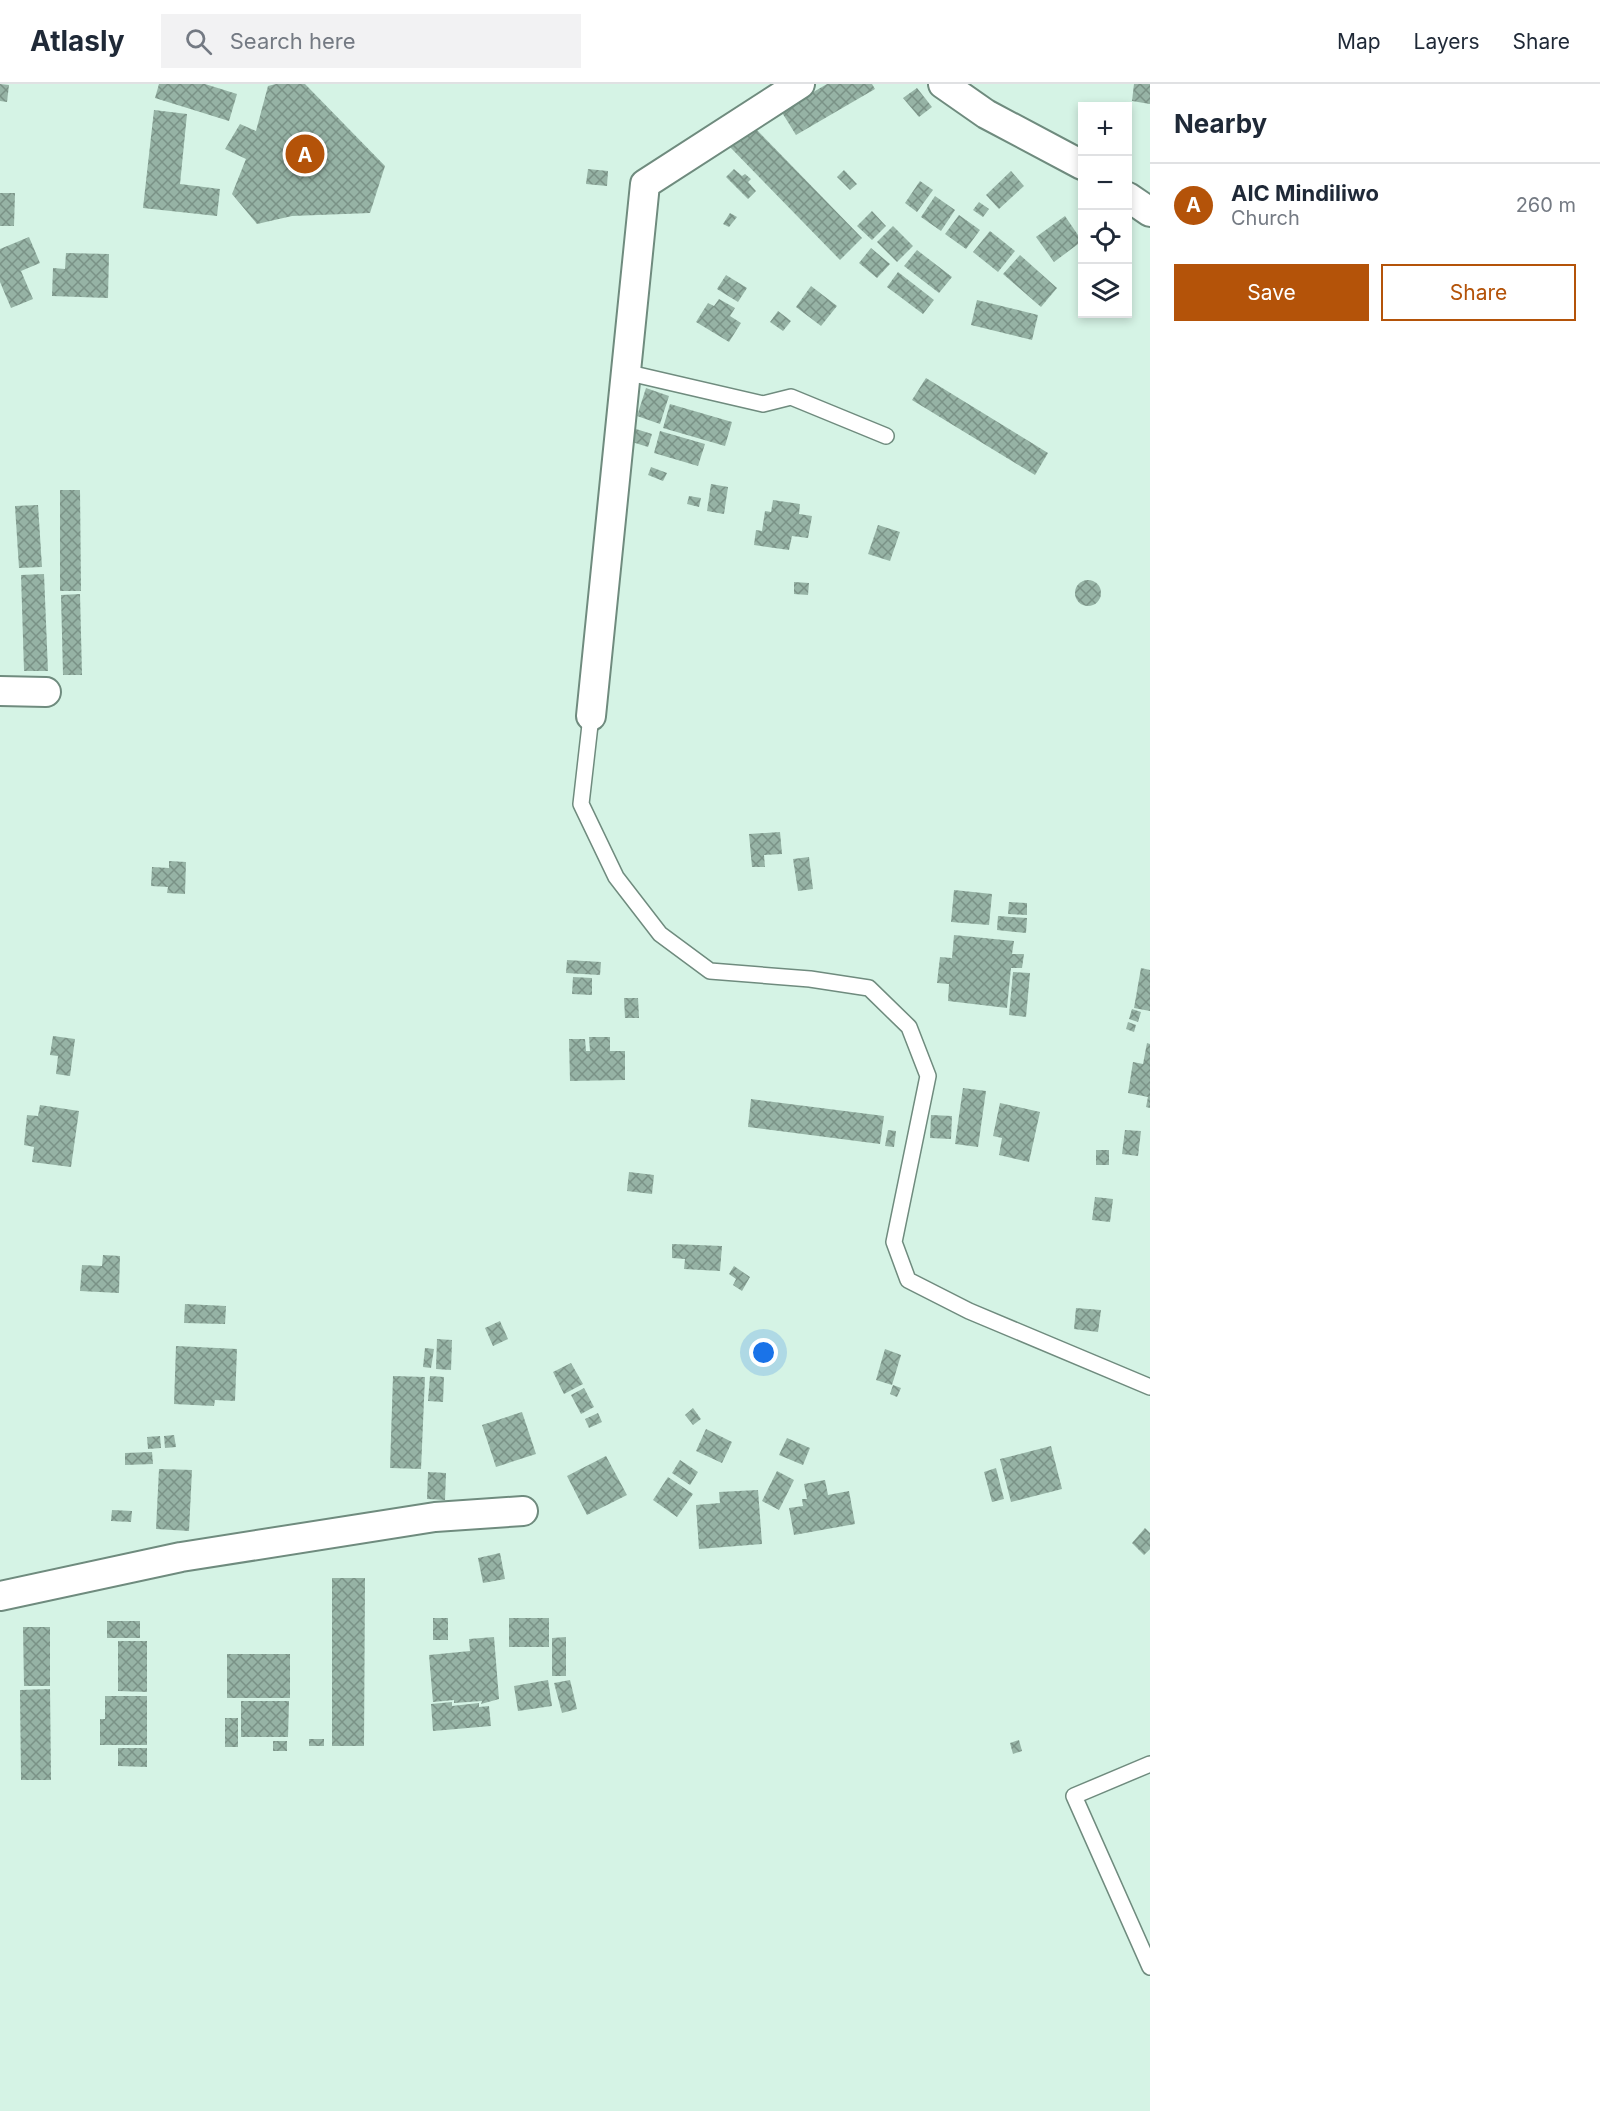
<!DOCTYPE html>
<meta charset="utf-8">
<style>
:root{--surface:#fff;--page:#f2f2f3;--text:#1f2937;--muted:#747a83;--line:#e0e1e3;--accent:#b45309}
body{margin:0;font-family:Inter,sans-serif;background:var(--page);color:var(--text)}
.controls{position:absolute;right:18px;top:18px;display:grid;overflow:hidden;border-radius:0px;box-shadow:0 3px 9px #0003}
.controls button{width:54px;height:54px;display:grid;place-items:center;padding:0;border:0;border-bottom:2px solid var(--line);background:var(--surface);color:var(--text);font:30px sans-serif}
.you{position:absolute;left:764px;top:1269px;width:21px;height:21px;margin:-15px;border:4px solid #fff;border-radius:50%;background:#1a73e8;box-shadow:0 0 0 9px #1a73e833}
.badge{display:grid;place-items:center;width:39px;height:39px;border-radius:50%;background:var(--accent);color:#fff;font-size:20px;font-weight:700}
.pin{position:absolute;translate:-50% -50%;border:3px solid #fff;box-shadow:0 2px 6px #0006}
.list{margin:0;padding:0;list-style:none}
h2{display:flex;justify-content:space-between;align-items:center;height:78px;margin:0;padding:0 24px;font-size:26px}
h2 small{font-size:20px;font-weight:400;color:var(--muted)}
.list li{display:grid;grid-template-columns:39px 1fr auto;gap:18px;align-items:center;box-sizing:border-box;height:84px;padding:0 24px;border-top:2px solid var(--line)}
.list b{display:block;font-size:22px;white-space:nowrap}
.list p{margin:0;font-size:20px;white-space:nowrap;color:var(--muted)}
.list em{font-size:20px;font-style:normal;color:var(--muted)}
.actions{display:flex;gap:12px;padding:18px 24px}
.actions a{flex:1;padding:14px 0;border:2px solid var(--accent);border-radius:0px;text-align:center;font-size:21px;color:var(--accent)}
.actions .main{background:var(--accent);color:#fff}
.icon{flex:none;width:33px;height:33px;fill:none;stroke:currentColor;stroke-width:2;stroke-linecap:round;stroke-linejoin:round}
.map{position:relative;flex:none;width:1150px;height:2027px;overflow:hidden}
header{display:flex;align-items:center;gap:36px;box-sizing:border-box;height:84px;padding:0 30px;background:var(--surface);border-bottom:2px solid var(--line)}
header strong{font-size:28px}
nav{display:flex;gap:33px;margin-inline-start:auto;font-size:21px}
.search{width:420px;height:54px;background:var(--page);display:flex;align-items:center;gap:15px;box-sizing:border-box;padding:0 21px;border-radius:0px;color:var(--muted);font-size:22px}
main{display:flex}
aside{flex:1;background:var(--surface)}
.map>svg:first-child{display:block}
</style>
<header>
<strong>Atlasly</strong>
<div class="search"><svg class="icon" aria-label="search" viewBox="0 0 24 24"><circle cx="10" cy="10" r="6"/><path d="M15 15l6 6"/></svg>Search here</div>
<nav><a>Map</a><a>Layers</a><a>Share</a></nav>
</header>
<main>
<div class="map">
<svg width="1150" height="2027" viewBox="0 0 1150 2027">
<defs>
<pattern id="building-cross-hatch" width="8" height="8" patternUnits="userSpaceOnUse" patternTransform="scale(1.5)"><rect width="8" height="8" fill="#96b3a5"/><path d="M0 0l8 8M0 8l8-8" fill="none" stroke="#7a9286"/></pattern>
</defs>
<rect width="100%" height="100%" fill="#d5f3e5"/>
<g fill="url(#building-cross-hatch)">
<path d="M0 0 9 1 7 18 0 17Z"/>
<path d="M159 0H205L237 10 229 37 155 14Z"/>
<path d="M276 0H305L385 82 370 129 292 132 257 140 232 110 246 75 225 65 240 40 256 47 268 2Z"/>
<path d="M827 0H872L875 5 796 51 781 27Z"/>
<path d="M1134 0H1150V20L1132 17Z"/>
<path d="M917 4 932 23 919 33 903 14Z"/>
<path d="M154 26 187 30 180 100 220 105 217 132 143 124Z"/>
<path d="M751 40 862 154 840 176 728 61Z"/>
<path d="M588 85 608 87 607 102 586 100Z"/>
<path d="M734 85 742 92 745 90 751 95 748 98 756 107 748 115 726 93Z"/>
<path d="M844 86 857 100 850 106 837 93Z"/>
<path d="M1011 87 1024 102 999 125 986 111Z"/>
<path d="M920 97 933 106 917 128 905 119Z"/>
<path d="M0 109H15L14 142H0Z"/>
<path d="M935 112 955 126 941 147 921 133Z"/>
<path d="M979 118 989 125 983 133 973 126Z"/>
<path d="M872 127 886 142 872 156 857 142Z"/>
<path d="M730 129 737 133 729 143 723 140Z"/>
<path d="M959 131 980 146 966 165 945 150Z"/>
<path d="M1065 132 1082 157 1054 178 1036 153Z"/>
<path d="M893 142 913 162 897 178 877 158Z"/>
<path d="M990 147 1015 167 998 188 973 168Z"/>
<path d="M29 153 40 179 21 187 33 215 11 224 0 198V165Z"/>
<path d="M871 164 890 180 877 194 859 179Z"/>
<path d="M917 166 952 193 939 209 904 182Z"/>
<path d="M66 169 109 170 108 214 52 212 53 184 65 185Z"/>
<path d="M1020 171 1057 204 1041 223 1003 190Z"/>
<path d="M898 188 934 216 923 230 887 203Z"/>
<path d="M726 191 747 204 738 218 717 205Z"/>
<path d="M811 202 837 222 821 242 796 223Z"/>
<path d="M719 215 735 224 730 232 741 239 729 258 696 238 708 219 714 222Z"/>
<path d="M977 216 1038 231 1032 256 971 241Z"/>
<path d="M778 227 791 237 783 247 770 238Z"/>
<path d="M926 294 1048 369 1035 391 912 316Z"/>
<path d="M646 304 669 312 660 340 637 332Z"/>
<path d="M670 320 732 338 725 362 663 344Z"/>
<path d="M636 345 652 350 648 363 632 358Z"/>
<path d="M660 347 705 360 698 382 654 369Z"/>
<path d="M651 383 667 389 663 397 648 391Z"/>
<path d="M711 400 728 403 724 430 707 427Z"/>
<path d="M60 406H80L81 507H60Z"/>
<path d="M689 412 701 414 699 423 687 420Z"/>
<path d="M773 416 800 420 799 430 812 432 808 454 792 452 789 466 754 461 756 446 762 447 765 427 771 428Z"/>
<path d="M38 421 42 483 19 484 15 422Z"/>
<path d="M878 441 900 448 890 477 868 470Z"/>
<path d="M44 490 48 587H24L21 491Z"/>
<circle cx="1088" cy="509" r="13"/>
<path d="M794 498 809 499 808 511 794 510Z"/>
<path d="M80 510 82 591H63L61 511Z"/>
<path d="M780 748 782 770 764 771 765 783H752L749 750Z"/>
<path d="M809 773 813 805 798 807 793 775Z"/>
<path d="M169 777 186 778 185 810 167 809 168 803 151 802 152 783 169 784Z"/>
<path d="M954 806 992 810 989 841 951 838Z"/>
<path d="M1009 818 1027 819V831L1008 830Z"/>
<path d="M998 832 1027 834 1026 849 997 846Z"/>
<path d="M954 851 1014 857 1012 870H1024L1022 884H1011L1007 924 948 917 949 900 937 899 940 873 952 874Z"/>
<path d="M567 876 601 878 600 891 566 889Z"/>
<path d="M1141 884 1150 886V927L1134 924Z"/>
<path d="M1013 888 1030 889 1026 933 1009 931Z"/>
<path d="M573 893 592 894V911L572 910Z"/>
<path d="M624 914H638L639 934H625Z"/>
<path d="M1132 925 1141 928 1138 938 1129 935Z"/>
<path d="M1128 938 1136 941 1134 948 1126 945Z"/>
<path d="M53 952 75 955 70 992 56 990 58 972 50 971Z"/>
<path d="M589 953H610V967H625V996L570 997 569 955H585L586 967H590Z"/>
<path d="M1147 959 1150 960V1024L1146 1023 1148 1013 1128 1009 1133 978 1143 980Z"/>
<path d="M963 1004 986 1007 978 1063 955 1060Z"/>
<path d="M751 1015 884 1032 880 1060 748 1043Z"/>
<path d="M1000 1019 1040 1028 1029 1078 999 1071 1002 1054 993 1052Z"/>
<path d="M40 1021 79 1027 71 1083 32 1078 34 1063 24 1061 27 1031 38 1032Z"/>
<path d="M931 1031 952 1032 951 1055 930 1054Z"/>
<path d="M888 1046 896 1047 894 1063 885 1062Z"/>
<path d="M1125 1046 1141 1047 1138 1072 1122 1070Z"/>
<rect x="1096" y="1066" width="13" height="15"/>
<path d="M629 1088 654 1091 652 1110 627 1107Z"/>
<path d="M1095 1113 1113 1115 1110 1138 1092 1136Z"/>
<path d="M672 1160 722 1162 720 1187 684 1185 685 1175 672 1174Z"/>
<path d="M103 1171 120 1172 119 1209 80 1207 82 1181 102 1182Z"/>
<path d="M734 1182 750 1193 742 1207 733 1201 736 1195 729 1190Z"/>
<path d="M185 1220 226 1222 225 1240 184 1239Z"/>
<path d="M1076 1224 1101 1226 1098 1248 1074 1245Z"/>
<path d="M500 1237 508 1255 493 1262 485 1244Z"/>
<path d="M437 1255 452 1256 451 1286 436 1285Z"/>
<path d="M176 1262 237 1265 235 1317 215 1316 214 1322 174 1320Z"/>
<path d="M425 1264 434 1265 431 1284 423 1283Z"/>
<path d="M885 1265 901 1271 892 1301 876 1296Z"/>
<path d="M571 1279 583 1300 564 1310 553 1288Z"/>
<path d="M393 1292 425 1293 421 1385 390 1384Z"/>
<path d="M430 1292 444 1293 443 1318 428 1317Z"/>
<path d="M893 1301 901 1304 897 1313 890 1310Z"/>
<path d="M584 1304 594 1323 581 1330 571 1311Z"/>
<path d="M693 1324 701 1335 693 1341 685 1331Z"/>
<path d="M522 1328 536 1370 496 1383 482 1341Z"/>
<path d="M598 1329 602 1338 589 1344 585 1335Z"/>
<path d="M706 1345 732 1358 722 1379 696 1367Z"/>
<path d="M174 1351 176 1363 165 1364 164 1352Z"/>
<path d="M160 1352 161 1364 148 1365 147 1353Z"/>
<path d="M787 1354 810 1364 803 1381 779 1371Z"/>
<path d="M1051 1362 1062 1405 1011 1418 1000 1375Z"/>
<path d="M152 1368 153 1380 125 1381V1369Z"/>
<path d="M606 1372 627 1411 587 1431 567 1392Z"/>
<path d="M680 1376 698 1388 690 1401 672 1389Z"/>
<path d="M996 1384 1004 1415 992 1418 984 1388Z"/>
<path d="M159 1385 192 1386 189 1447 156 1445Z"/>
<path d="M777 1387 794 1396 779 1426 762 1417Z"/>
<path d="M428 1388 446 1389 445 1416 427 1415Z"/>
<path d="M668 1393 693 1410 677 1433 653 1416Z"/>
<path d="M825 1396 828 1411 849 1407 855 1440 794 1451 789 1424 803 1422 802 1415H807L804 1400Z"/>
<path d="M758 1406 762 1460 699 1465 696 1421 720 1419 719 1408Z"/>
<path d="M112 1426 132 1427 131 1438 111 1437Z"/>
<path d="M1145 1444 1150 1449V1465L1144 1471 1132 1459Z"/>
<path d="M500 1469 505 1495 483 1499 478 1474Z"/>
<path d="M332 1494H365L364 1662H332Z"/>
<rect x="433" y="1534" width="15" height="22"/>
<rect x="509" y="1534" width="40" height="29"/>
<rect x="107" y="1537" width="33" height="17"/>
<path d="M23 1543H50V1602H24Z"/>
<path d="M494 1553 499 1615 481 1620 482 1617 454 1619V1616L433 1618 429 1571 470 1567 469 1555Z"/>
<path d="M566 1553V1592H552V1554Z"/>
<path d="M118 1557H147V1608L118 1607Z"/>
<rect x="227" y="1570" width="63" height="44"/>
<path d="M548 1596 552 1622 518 1627 514 1602Z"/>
<path d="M570 1596 577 1625 562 1629 554 1599Z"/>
<path d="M50 1605 51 1696H21L20 1606Z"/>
<path d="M105 1612H147V1661H100V1635H105Z"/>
<path d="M241 1617H289L288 1653H241Z"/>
<path d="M452 1618V1622L479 1619V1623L489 1622 491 1642 433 1647 431 1620Z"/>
<rect x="225" y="1634" width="13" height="29"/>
<rect x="309" y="1655" width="15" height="7"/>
<path d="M1019 1656 1022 1667 1013 1670 1010 1659Z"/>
<rect x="273" y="1657" width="14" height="10"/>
<path d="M118 1664H147V1683L118 1682Z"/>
</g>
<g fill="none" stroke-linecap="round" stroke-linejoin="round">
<g stroke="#6f8b7e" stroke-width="18">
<g id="lane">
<path d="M625 288 763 320 791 313 886 352"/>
<path d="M591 632 581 720 616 793 660 850 710 887 810 895 869 904 909 943 928 992 894 1158 908 1196 969 1227 1150 1303"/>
<path d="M1150 1680 1074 1712 1150 1883"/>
</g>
</g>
<g stroke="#6f8b7e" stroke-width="32">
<g id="street">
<path d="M943 0 986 30 1082 81"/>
<path d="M1128 113 1150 128"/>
<path d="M0 607 46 608"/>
<path d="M591 632 645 100 800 0"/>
<path d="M0 1512 181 1473 435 1433 523 1427"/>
</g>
</g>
<use href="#lane" stroke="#fff" stroke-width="15"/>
<use href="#street" stroke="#fff" stroke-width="28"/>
</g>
</svg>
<div class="controls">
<button>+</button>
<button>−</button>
<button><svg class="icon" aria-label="locate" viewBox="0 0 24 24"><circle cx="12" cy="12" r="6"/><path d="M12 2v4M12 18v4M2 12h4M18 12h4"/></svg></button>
<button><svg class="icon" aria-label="layers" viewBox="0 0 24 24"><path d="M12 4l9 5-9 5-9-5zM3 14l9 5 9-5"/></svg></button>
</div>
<div class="you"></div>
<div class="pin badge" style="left:305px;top:70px">A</div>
</div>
<aside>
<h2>Nearby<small></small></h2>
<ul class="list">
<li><span class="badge">A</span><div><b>AIC Mindiliwo</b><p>Church</p></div><em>260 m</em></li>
</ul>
<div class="actions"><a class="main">Save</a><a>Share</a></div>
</aside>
</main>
